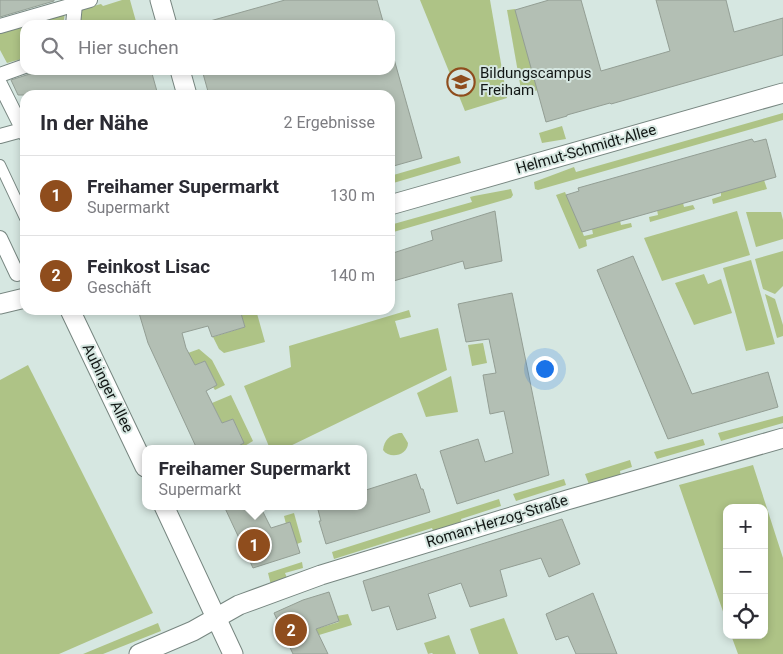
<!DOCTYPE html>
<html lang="de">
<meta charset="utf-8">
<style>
:root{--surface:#fff;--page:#f7f7f7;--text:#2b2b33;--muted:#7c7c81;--line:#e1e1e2;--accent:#8f4d1d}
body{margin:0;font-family:Roboto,sans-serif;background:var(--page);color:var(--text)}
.controls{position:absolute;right:15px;bottom:15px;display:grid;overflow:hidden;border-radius:10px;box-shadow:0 2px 8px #0003}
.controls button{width:45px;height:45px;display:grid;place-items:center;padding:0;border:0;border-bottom:1px solid var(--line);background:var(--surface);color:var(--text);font:25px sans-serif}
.you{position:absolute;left:544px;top:368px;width:18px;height:18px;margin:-12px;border:4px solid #fff;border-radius:50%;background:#1a73e8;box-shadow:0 0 0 8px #1a73e833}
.badge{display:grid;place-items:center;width:32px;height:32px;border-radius:50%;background:var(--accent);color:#fff;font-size:16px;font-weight:700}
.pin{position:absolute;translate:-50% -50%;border:2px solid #fff;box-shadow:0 1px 5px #0006}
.popup{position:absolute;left:142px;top:445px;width:225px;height:65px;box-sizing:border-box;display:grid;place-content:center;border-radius:10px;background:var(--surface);filter:drop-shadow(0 1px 4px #0005);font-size:16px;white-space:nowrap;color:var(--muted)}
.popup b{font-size:19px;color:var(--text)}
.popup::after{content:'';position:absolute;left:50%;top:100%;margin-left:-10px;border:10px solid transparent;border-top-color:var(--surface)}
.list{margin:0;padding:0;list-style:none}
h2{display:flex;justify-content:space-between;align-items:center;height:65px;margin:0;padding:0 20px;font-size:21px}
h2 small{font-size:16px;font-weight:400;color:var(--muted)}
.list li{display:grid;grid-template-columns:32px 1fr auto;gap:15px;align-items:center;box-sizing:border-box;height:80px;padding:0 20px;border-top:1px solid var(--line)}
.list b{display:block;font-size:19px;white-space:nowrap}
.list p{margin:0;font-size:16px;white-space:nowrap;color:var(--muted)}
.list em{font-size:16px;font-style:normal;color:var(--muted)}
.icon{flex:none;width:28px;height:28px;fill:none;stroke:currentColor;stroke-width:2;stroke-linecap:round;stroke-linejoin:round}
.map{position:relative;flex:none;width:783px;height:654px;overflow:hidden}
.search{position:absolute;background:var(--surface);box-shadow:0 2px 8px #0003;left:20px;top:20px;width:375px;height:55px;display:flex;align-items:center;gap:12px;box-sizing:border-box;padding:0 18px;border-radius:15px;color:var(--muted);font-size:19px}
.panel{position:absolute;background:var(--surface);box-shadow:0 2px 8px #0003;left:20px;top:90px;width:375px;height:225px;border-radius:15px}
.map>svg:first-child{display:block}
</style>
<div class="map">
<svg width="783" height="654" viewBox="0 0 783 654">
<rect width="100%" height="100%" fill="#d6e7e1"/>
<g fill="#aec386">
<path d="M122 0H130L137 25H80L82 9 101 4 103 6Z"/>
<path d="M420 0H490L507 98 465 111Z"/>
<path d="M515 9 538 90 522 95 507 10Z"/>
<path d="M65 13 63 25H25V58L7 63 0 50V31Z"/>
<path d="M783 113V120L538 190 535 189 534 182 574 167 576 172Z"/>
<path d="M562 126 566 139 542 143 539 133Z"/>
<path d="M459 156 461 163 390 184V176Z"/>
<path d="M764 180 767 189 713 204 712 199 721 196V192Z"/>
<path d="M511 189 513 195 511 198 390 233V225L472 202 470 197 474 196Z"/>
<path d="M565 192 584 236 593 234 592 229 620 221 621 225 631 223 632 227 586 240 587 246 579 249 556 195Z"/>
<path d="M683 203 684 207 693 205 695 209 650 222 649 217 658 215 657 210Z"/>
<path d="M737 211 750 255 662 281 644 238Z"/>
<path d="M746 212H781L783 220V239L756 247Z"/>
<path d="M783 251V286L775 294 763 289 755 259Z"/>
<path d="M751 260 775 344 746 351 723 268Z"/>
<path d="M704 274 708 284 721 279 732 313 694 325 675 283Z"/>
<path d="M765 294 775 299 783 325V336L777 338Z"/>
<path d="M240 310H256L265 342 224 353 219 349 213 337 245 327Z"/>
<path d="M409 310 411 317 395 321 400 338 438 328 447 370 284 449H270L244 386 291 367 289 346Z"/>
<path d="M483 343 487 363 472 366 468 345Z"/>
<path d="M199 349 212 360 225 385 215 390 213 387 217 385 205 361 195 365 188 353Z"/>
<path d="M28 365 153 613 59 654H0V380Z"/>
<path d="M451 376 458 412 426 417 417 393Z"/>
<path d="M231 395 253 441 243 447 241 445 244 443 233 419 222 423 212 403Z"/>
<path d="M783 416V423L721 441 718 433Z"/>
<path d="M399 433H402L408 443C408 455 390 460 383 450 384 440 390 435 399 433Z"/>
<path d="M703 439 705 445 657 459 654 452Z"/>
<path d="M630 460 632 467 620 471 621 477 590 487 585 474Z"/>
<path d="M753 465 783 558V654H738L731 635H764V508H727V623L679 485Z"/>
<path d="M564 479 566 485 516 501 513 494Z"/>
<path d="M499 499 501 506 461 519 462 524 434 533 432 528 334 559 332 552Z"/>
<path d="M294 513 302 542 297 544 286 524 284 516Z"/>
<path d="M302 562 303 568 285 573 287 578 271 585 268 573Z"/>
<path d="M348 614 352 625 319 635 316 629 339 622 337 616Z"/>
<path d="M504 618 518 654H479L470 629Z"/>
<path d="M158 623 161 631 103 654H83Z"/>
<path d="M449 635 456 654H433L432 653 428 654 424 643Z"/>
</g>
<g fill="#b3bfb4" stroke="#939e94">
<path d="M0 0H54V1L0 17Z"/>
<path d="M285 0H377L384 25H211L210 21Z"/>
<path d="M549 0H581L601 71 670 51 656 0H726L734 32 783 18V55L611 104 610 103 567 115V116L546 122 515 10Z"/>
<path d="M390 59H394L422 158 390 167V95H209L202 70H390Z"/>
<path d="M42 70H151L158 95H18L11 80Z"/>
<path d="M752 139 754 142 766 139 776 177 582 232 566 195 579 191 578 188Z"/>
<path d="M495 211 502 261 465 269 463 261 390 282V254L433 240 431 231Z"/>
<path d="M633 256 692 394 768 372 778 407 668 439 597 270Z"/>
<path d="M512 293 549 475 457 504 440 451 478 439 485 462 513 453 504 411 490 414 483 375 496 373 489 339 466 342 458 304Z"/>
<path d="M149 310H240L245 327 212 337 208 326 182 333 186 348 195 365 205 361 217 385 206 391 222 423 233 419 244 443 233 449H197L148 343 139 313Z"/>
<path d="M416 474 421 489H423L430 512 326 544 319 521H321L317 506H363V491Z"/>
<path d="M224 506H260L271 528 290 522 300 553 253 568Z"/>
<path d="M562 519 580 564 549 577 541 558 500 570 507 596 470 607 461 583 428 594 436 618 397 630 389 606 372 611 363 581Z"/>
<path d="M329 592 339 621 316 629 328 654H293L274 613 303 600Z"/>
<path d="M593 593 617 654H576L568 636 556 640 546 614Z"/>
</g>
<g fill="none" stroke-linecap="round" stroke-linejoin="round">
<g stroke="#778680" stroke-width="12">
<path id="service" d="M0 165 25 218"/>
</g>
<g stroke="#778680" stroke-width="16">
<g id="pedestrian">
<path d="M73 25 75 4"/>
<path d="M0 26 90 0"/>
<path d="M0 75 25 66"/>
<path d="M0 84 25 134"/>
<path d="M0 136 22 130"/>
<path d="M0 238 17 274"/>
</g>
</g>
<g stroke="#778680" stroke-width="21">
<g id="minor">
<path d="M160 0 167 25"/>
<path d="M180 70 187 95"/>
<path d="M390 205 783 93"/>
<path d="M0 304 25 298"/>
<path d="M70 310 145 467"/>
<path d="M164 506 233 654"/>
<path d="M139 654 193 631 239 605 321 575 567 500 783 438"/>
</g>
</g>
<use href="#service" stroke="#fff" stroke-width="10"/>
<use href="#pedestrian" stroke="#fff" stroke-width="14"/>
<use href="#minor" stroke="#fff" stroke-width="19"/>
</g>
<defs>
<g id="school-ring" transform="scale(1.4375)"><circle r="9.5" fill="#d6e7e1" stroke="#8f4d1d" stroke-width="1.5"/><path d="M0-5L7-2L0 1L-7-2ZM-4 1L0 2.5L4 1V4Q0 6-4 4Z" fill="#8f4d1d"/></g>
</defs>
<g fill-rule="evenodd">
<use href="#school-ring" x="461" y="82"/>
</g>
<g text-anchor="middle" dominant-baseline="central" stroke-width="4" stroke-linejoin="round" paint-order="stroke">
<g font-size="15" fill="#121715" stroke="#d6e7e1" text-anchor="start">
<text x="480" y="73">Bildungscampus<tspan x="480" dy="17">Freiham</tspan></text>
</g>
<g font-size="15" fill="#121715" stroke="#d6e7e1">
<text transform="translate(586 149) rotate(-16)">Helmut-Schmidt-Allee</text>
<text transform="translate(108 388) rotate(64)">Aubinger Allee</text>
<text transform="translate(497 521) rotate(-17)">Roman-Herzog-Straße</text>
</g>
</g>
</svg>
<div class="controls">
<button>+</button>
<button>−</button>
<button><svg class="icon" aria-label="locate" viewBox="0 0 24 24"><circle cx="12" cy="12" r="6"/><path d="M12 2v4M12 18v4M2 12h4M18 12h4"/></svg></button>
</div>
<div class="you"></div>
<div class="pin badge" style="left:254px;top:545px">1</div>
<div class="popup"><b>Freihamer Supermarkt</b>Supermarkt</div>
<div class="pin badge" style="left:291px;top:630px">2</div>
<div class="search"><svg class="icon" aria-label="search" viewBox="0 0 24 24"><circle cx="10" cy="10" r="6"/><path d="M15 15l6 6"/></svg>Hier suchen</div>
<section class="panel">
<h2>In der Nähe<small>2 Ergebnisse</small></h2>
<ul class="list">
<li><span class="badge">1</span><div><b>Freihamer Supermarkt</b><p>Supermarkt</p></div><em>130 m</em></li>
<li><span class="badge">2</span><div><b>Feinkost Lisac</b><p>Geschäft</p></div><em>140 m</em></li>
</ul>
</section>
</div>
